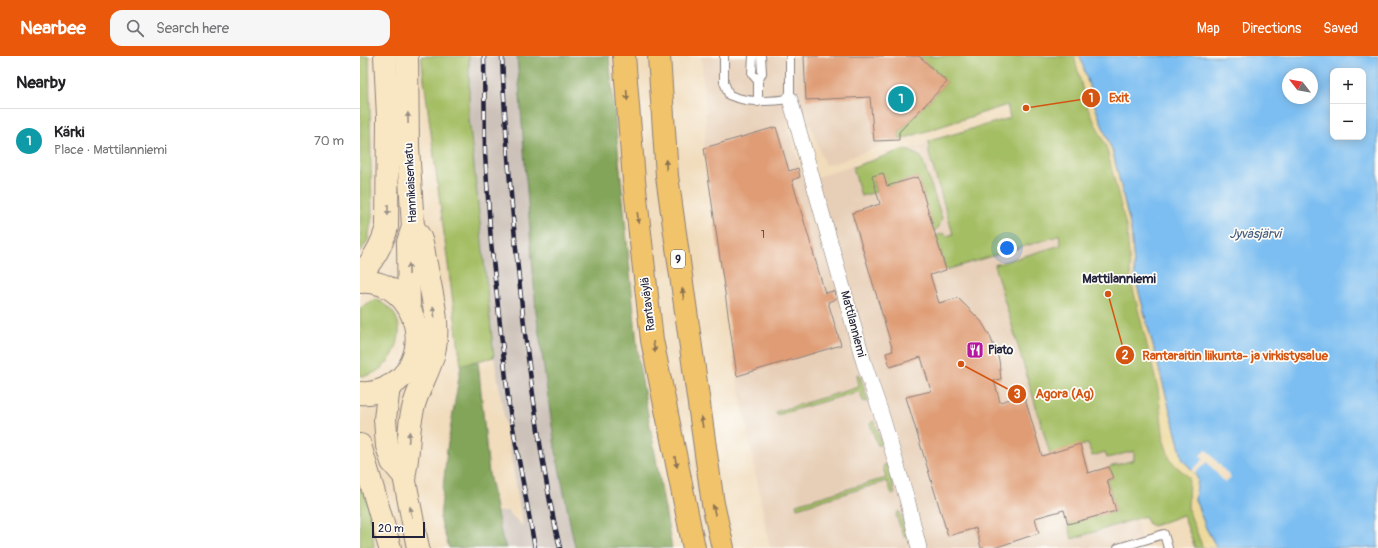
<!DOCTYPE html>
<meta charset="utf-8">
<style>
:root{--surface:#fff;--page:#f6f6f6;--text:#202124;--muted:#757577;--line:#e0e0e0;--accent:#ea580c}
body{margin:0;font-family:Pangolin,sans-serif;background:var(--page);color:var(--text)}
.controls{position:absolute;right:12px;top:12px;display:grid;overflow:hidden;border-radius:8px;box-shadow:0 2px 10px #0003}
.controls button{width:36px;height:36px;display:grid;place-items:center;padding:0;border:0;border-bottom:1px solid var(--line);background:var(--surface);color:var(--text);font:20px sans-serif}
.compass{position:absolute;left:922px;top:12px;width:36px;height:36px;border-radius:50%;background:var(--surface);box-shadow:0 2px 10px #0003;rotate:301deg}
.scale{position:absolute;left:12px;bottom:10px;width:53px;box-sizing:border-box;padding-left:4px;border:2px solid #22223b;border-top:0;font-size:11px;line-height:14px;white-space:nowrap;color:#22223b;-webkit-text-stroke:3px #fdfcf7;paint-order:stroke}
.you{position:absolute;left:647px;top:192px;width:14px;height:14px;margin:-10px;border:3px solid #fff;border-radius:50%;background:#1a73e8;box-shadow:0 0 0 6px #1a73e833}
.badge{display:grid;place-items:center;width:26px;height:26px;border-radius:50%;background:var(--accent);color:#fff;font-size:13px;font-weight:700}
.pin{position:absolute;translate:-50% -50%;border:2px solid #fff;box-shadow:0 1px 4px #0006}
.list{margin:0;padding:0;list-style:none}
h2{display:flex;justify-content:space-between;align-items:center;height:52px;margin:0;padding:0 16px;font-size:17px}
h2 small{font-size:13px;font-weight:400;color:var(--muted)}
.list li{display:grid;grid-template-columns:26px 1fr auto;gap:12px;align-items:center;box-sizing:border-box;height:64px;padding:0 16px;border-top:1px solid var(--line)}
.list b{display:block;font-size:15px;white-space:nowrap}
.list p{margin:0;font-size:13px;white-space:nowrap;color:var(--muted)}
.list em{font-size:13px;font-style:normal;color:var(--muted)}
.icon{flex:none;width:22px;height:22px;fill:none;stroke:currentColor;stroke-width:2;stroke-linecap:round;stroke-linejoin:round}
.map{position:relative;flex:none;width:1018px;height:492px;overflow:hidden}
header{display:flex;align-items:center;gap:24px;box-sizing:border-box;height:56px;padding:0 20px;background:var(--accent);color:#fff}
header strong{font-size:19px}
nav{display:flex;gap:22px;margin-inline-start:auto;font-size:14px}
.search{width:280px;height:36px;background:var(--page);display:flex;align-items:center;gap:10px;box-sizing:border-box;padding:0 14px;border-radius:12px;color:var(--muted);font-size:15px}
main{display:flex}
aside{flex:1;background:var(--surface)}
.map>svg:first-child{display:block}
</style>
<header>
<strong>Nearbee</strong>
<div class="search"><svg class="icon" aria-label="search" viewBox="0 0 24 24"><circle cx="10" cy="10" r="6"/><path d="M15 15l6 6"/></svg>Search here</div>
<nav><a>Map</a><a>Directions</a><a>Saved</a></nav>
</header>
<main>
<aside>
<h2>Nearby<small></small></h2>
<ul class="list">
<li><span class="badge" style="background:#0f9aa8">1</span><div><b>Kärki</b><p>Place · Mattilanniemi</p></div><em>70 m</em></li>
</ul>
</aside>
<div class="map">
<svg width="1018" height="492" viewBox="0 0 1018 492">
<rect width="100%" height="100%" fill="#fdfcf7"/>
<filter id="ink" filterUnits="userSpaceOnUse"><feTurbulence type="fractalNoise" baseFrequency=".025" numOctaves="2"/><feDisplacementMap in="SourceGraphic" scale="8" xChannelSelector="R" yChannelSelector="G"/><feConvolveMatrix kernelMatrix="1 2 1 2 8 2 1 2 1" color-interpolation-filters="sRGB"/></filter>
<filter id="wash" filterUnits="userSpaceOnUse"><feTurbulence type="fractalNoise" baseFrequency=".012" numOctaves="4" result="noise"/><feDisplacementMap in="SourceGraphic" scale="16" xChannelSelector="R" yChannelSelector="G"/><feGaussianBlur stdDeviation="0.9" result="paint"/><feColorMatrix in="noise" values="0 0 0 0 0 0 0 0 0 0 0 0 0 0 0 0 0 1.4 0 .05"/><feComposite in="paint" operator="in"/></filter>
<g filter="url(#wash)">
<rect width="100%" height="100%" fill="#f1dcbc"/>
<path fill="#e7cfb7" d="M341 0H600L597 25 539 84 490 101 482 105 465 109 447 60 427 68 444 125 650 62 698 177 701 189 774 395V453L783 492H410L377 322 344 92 346 65Z"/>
<path fill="#cdc2b9" d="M109 0H157L176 256 195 391 215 492H146L142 481 138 456 147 455 163 470 134 301 109 62Z"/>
<g fill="#a4be64" stroke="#637050">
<path d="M0 0H9L12 161 8 184 0 197Z"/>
<path d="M61 0H109V62L134 301 101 309Z"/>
<path d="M559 0H720L736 53 753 97 771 173 775 221 823 404 832 414 828 453 843 492H835L823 459 793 470 787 467 785 460 712 483 708 468 756 455 747 424 753 422 749 411 774 404V395L747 402 745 396 732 400 728 388 690 398 634 209 701 189 699 178 695 181 586 214 576 180 583 177 587 180 593 178 569 98V85L650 62 647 49 539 84V76L587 26Z"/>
<path d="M545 93 561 101 565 112 582 162 579 171 574 175 558 121 527 130 512 121 516 136 501 140 493 111Z"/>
<path d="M15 243C25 248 35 255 38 266 44 290 25 320 0 320V252Z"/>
<path d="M497 318 500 319 508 346 503 345 500 335 417 359 415 356 499 331Z"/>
<path d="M513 365 515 367 521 387 518 390 510 368Z"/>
<path d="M525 408 528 410 535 438H532L527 425 437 452 436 448 526 422 523 411Z"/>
<path d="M0 416 12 464 14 492H0Z"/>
<path d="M539 455 547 477V480L544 481 536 459Z"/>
</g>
<g fill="#83a55a" stroke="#52644a">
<path d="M157 0H249L279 308 312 492H215L195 391 176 256Z"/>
<path d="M118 305 129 418 142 481 146 492H89L80 463 87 393 101 309Z"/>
</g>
<path fill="#eeda9e" stroke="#887e6c" d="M714 0H720L736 53 753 97 771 173 775 221 823 404 835 417 838 423 835 443 846 472 857 492H843L828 453 829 421 816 410 810 403 804 385 798 333 771 225 767 174 746 90 727 50Z"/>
<path fill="#7cbef1" stroke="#4f7096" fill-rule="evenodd" d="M720 0H1018V492H857L846 472 835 443 838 424 835 417 823 404 775 221 771 173 753 97 736 53ZM973 15H1003V81H973ZM928 18H952V42H928Z"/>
<path fill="#f1dcbc" d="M846 393 871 422 865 427 847 406 835 417 832 414 844 403 840 399Z"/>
<g id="blocks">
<g fill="#df9c75">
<path d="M444 0H559L587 26 539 76V84L514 85 510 41 446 44Z"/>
<path d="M416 71 429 115 438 112 440 121 432 124 465 237 474 235 476 243 468 246 481 289 377 320 344 92Z"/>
<path d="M523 117 527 130 558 121 586 214 570 219 579 247 598 242 621 265 630 280 639 304 641 323 634 324 640 346 664 339 682 400 720 388 728 417 749 411 753 422 747 424 756 455 708 468 704 454 675 462 679 477 634 492H621L616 472 588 480 546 341 571 335 561 301 530 311 526 297 533 295 492 157 520 148 512 120Z"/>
</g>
</g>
</g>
<g filter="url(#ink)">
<use href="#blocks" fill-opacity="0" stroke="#8a7f7c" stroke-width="1"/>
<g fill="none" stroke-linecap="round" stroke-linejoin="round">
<g stroke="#8a7f7c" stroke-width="10">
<g id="lane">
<path d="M364 0V26L369 39C391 48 408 45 430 43V0"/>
<path d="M393 0 392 18 398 25"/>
<path d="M398 46V25L402 17 401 0"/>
<path d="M758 492 804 478 808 492"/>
</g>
</g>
<g stroke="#8a7f7c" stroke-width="16">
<path id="street" d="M430 43 504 307 520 354 547 443 559 492"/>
</g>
<g stroke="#8a7f7c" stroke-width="24">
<g id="secondary">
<path d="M47 0 48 91 53 171 48 186 49 252"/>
<path d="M0 219C13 205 22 189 27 171L28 61 25 0"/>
<path d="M0 226C60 222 79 309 24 333 16 336 8 338 0 337"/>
<path d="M29 330 25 363 27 390 32 406 44 420 58 492"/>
<path d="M0 389 30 492"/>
<path d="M44 420C50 398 47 375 53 353 57 333 70 316 74 296 81 268 71 236 66 208 64 201 64 191 61 184 60 180 56 175 53 171"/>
</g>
</g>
<g stroke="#8a7f7c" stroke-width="24">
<g id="highway">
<path d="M264 0 274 124 292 284 334 492"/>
<path d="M299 0 307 120 353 448 363 492"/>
</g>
</g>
<use href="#lane" stroke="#fff" stroke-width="8"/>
<use href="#street" stroke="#fff" stroke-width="15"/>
<use href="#secondary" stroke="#f9e7c3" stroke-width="22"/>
<use href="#highway" stroke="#f1c36a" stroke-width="22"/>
<g stroke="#22223b" stroke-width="4.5">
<g id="rail">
<path d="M124 0 125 97 131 186 149 350 175 492"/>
<path d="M142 0C146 96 155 191 166 286 175 355 184 425 200 492"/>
</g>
</g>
<use href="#rail" stroke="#fdfcf7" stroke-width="3" stroke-dasharray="9" stroke-linecap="butt"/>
</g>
<defs><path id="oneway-solid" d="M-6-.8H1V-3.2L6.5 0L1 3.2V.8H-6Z"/></defs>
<g fill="#8a7252">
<use href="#oneway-solid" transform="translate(267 39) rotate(86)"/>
<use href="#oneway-solid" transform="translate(306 109) rotate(-94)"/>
<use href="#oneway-solid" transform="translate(278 162) rotate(83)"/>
<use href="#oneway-solid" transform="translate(323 238) rotate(-98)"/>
<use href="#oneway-solid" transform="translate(294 291) rotate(79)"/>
<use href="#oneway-solid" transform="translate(342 366) rotate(-98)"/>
<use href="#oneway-solid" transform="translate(316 406) rotate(78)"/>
<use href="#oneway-solid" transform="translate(354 454) rotate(-102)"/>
</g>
<g fill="#988e86">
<use href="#oneway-solid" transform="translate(48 62) rotate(-91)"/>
<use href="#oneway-solid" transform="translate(28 154) rotate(91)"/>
<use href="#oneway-solid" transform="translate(49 213) rotate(-91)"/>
<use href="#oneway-solid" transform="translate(74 256) rotate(-97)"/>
<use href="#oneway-solid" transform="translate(49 381) rotate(-85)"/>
<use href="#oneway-solid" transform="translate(51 456) rotate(-100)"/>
</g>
</g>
<defs>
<g id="restaurant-square" transform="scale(0.9)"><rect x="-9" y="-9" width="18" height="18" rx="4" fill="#b5179e" stroke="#fdfcf7"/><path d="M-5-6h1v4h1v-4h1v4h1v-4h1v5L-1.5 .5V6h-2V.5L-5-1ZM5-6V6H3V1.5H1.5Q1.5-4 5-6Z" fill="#fff"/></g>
</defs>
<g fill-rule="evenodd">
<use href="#restaurant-square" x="615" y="294"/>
</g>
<g text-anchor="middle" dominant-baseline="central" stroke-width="3.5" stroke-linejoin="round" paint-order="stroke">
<g font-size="10" fill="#51404a">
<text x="403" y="179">1</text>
</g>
<rect fill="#fdfcf7" stroke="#646373" stroke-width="1" x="311" y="194" width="14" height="18" rx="3"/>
<g font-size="11" font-weight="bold" fill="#22223b">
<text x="318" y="203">9</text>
</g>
<g font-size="12" fill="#22223b" stroke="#fdfcf7">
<text transform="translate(51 127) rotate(-93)">Hannikaisenkatu</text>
<text transform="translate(288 248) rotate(-97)">Rantaväylä</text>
<text transform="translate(493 268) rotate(75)">Mattilanniemi</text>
</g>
<g font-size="12" font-weight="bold" fill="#22223b" stroke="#fdfcf7" text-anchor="start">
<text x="628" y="294">Piato</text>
</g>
<g font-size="13" font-style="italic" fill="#42597b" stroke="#fdfcf7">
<text x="895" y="178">Jyväsjärvi</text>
</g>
<g font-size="13" font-weight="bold" fill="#22223b" stroke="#fdfcf7">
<text x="759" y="223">Mattilanniemi</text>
</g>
</g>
<path fill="none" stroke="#d45411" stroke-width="1.5" d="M666 52L731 42M748 238L765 299M601 308L657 338"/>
<g fill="#d45411" stroke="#fdfcf7" stroke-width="1.5">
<circle cx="666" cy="52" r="4"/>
<circle cx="748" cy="238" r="4"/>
<circle cx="601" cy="308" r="4"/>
<circle cx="731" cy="42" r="10"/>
<circle cx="765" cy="299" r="10"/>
<circle cx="657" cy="338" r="10"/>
</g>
<g font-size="12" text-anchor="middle" font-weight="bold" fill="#fff">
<text x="731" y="46">1</text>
<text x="765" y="303">2</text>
<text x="657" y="342">3</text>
</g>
<g font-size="13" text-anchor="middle" font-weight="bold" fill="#d45411" stroke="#fdfcf7" stroke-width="3.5" stroke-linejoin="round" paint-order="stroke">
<text x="759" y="46">Exit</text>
<text x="875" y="304">Rantaraitin liikunta- ja virkistysalue</text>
<text x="705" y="342">Agora (Ag)</text>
</g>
</svg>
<div class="controls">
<button>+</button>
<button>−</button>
</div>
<svg class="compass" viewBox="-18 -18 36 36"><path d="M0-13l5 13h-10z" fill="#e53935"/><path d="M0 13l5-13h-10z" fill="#757577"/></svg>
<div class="scale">20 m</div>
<div class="you"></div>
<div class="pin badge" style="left:541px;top:43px;background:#0f9aa8">1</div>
</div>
</main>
